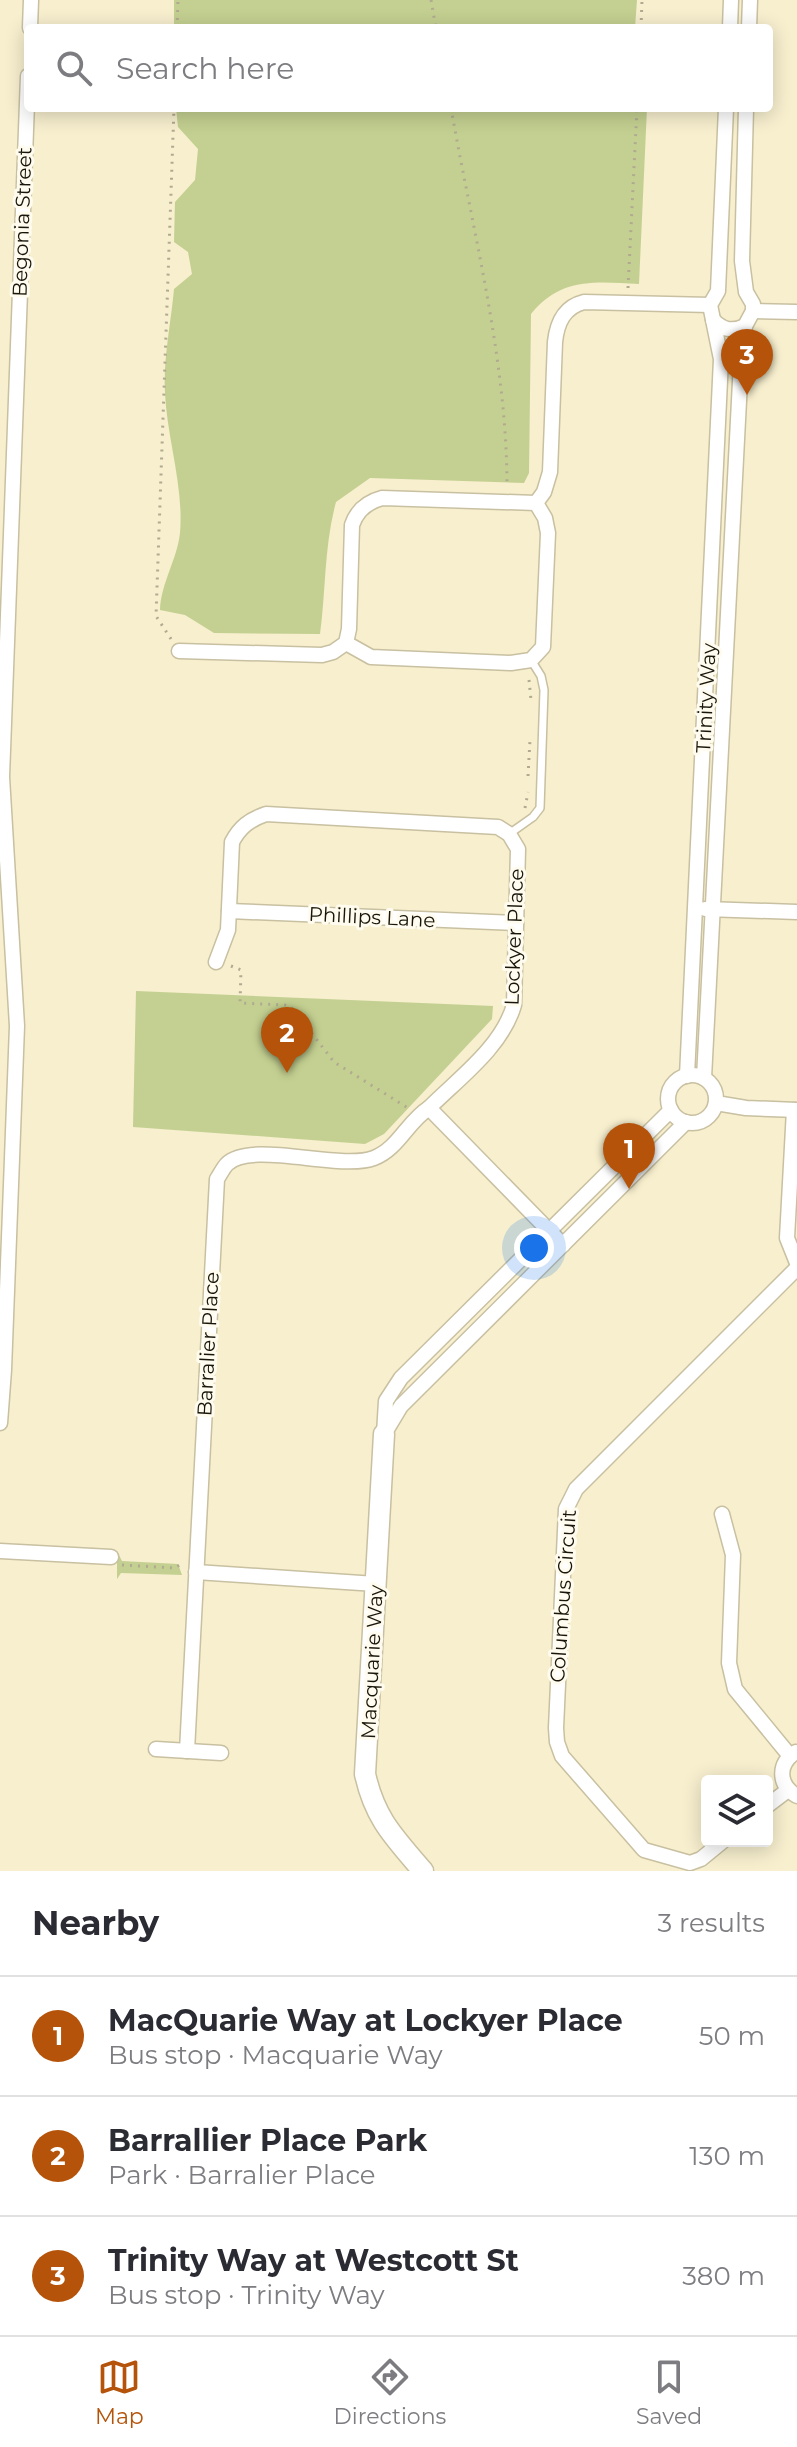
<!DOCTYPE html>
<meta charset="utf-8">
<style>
:root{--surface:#fff;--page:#f2f2f3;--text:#2b2b33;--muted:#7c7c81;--line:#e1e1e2;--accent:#b45309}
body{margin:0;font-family:Montserrat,sans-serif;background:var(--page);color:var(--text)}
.controls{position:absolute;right:24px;bottom:24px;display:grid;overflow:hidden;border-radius:8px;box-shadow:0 4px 20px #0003}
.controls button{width:72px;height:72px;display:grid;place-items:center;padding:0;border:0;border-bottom:2px solid var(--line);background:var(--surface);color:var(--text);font:40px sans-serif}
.you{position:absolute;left:534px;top:1248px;width:28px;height:28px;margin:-20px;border:6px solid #fff;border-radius:50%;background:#1a73e8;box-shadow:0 0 0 12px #1a73e833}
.badge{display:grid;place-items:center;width:52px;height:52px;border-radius:50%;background:var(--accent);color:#fff;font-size:26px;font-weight:700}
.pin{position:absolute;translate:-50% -66px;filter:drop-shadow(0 2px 4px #0008)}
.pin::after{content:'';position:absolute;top:42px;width:28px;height:24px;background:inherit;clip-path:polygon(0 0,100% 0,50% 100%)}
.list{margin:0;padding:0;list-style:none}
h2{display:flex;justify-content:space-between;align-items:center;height:104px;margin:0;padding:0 32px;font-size:34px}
h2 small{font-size:26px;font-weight:400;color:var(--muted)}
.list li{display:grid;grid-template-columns:52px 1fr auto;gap:24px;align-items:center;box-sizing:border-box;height:120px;padding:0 32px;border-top:2px solid var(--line)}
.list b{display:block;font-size:30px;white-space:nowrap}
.list p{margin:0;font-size:26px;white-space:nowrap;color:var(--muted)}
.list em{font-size:26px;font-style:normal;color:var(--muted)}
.icon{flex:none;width:44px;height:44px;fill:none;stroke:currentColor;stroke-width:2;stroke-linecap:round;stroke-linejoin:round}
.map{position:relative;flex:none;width:797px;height:1871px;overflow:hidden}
.search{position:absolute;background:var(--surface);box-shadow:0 4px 20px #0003;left:24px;right:24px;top:24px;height:88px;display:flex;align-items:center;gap:20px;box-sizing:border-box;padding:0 28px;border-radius:8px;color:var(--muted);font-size:30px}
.sheet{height:464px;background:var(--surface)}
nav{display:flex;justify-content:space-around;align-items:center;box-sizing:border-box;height:112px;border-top:2px solid var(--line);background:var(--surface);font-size:22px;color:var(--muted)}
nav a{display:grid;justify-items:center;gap:4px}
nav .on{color:var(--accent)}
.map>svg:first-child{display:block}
</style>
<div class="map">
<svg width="797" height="1871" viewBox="0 0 797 1871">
<rect width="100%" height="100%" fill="#f7efce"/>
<g fill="#c4d091">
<path d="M174 0H637L635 28H174Z"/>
<path d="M176 108H647L639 284C595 282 561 277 531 314L529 473 524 483 370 478 336 502C324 546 326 590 320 634L214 633 185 615 160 610C161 583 177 560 180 533 184 487 167 438 165 393 163 359 171 323 174 289L192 274 188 252 174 242 175 202 195 180 198 149 178 127Z"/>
<path d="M136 991 493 1006 492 1019 384 1134 365 1144 133 1127Z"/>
<path d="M117 1551 122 1561 178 1564 182 1575 121 1573 117 1579Z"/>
</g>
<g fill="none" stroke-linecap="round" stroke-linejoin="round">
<g stroke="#c8c0a1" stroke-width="10">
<path id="lane" d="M509 834 533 817 540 808 544 690 541 676 531 660"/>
</g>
<g stroke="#c8c0a1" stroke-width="17">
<g id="street">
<path d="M30 28 31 0"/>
<path d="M730 28 731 0"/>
<path d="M749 28 750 0"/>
<path d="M753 311 797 312"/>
<path d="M713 320C723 330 732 332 745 326"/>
<path d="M536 503 544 492 550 472 555 342C557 323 564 307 584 302L710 305"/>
<path d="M346 643 371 657 511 663 531 660 543 647 548 533 545 518 536 503"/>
<path d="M179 651 322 655 333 652 346 643 349 629 352 525C357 510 367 502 382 498L536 503"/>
<path d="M705 909 797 912"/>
<path d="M229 911 516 923"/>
<path d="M216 962 228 930 232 842C240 827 249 820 266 814L498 827 509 834 518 849 514 1005C502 1047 459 1078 429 1108L563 1245"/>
<circle cx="692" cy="1099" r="24"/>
<path d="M687 1076 721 359 710 305 718 291 726 108"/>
<path d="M704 1078 741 362 745 326 753 311V304L746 292 742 261 746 108"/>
<path d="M716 1103 746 1108 797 1110"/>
<path d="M794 1110 787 1238 797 1263"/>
<path d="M0 1423 4 1370 17 1026 2 777 28 76"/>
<path d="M386 1431 401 1406 686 1122"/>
<path d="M384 1434 386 1401 401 1378 671 1110"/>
<path d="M722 1514 733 1555 729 1663 735 1689 790 1756"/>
<path d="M0 1551 111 1557"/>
<path d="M196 1572 376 1584"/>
<path d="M156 1749 221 1753"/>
<path d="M187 1751 217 1179C220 1175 223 1168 227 1164 251 1140 340 1171 374 1158 398 1149 408 1121 429 1108"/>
<path d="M796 1752C777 1764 778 1785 797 1796"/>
<path d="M767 1806 788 1790"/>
<path d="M723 1841 701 1859 690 1863 644 1850 562 1756 557 1742 556 1728 566 1509 576 1489 797 1268"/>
</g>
</g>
<g stroke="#c8c0a1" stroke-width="23">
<path id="secondary" d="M384 1434 365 1774C375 1819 394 1837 423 1871"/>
</g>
<g stroke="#b1aa90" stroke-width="3" stroke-dasharray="2 6" stroke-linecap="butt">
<path d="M431 0 436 28"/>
<path d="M177 28 178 0"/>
<path d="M641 28 642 0"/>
<path d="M451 108C473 233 507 360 507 487"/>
<path d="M628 288 637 108"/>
<path d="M171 639 156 616 174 108"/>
<path d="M529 680 531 700"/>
<path d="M528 776 530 740"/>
<path d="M525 808 528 792"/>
<path d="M231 966 241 970 240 1003 285 1005 293 1009 334 1062 408 1108"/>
<path d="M122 1565 175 1568 181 1564"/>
</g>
<use href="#lane" stroke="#fff" stroke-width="7"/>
<use href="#street" stroke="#fff" stroke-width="14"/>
<use href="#secondary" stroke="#fff" stroke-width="20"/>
</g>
<g text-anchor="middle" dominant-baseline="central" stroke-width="6" stroke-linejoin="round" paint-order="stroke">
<g font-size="20" fill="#18150a" stroke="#fffcef">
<text transform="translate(22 222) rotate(-88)">Begonia Street</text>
<text transform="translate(706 698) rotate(-87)">Trinity Way</text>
<text transform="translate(372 917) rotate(3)">Phillips Lane</text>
<text transform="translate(514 937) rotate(-88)">Lockyer Place</text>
<text transform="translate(208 1344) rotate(-87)">Barralier Place</text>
<text transform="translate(563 1596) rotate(-86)">Columbus Circuit</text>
<text transform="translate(372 1662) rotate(-87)">Macquarie Way</text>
</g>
</g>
</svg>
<div class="controls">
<button><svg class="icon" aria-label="layers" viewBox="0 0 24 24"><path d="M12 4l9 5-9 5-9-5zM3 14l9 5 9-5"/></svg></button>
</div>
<div class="you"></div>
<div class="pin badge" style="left:629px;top:1189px">1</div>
<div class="pin badge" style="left:287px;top:1073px">2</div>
<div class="pin badge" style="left:747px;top:395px">3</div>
<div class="search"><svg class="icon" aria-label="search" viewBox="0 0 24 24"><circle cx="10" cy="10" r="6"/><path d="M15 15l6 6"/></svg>Search here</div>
</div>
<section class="sheet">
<h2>Nearby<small>3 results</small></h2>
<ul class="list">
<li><span class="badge">1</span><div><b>MacQuarie Way at Lockyer Place</b><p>Bus stop · Macquarie Way</p></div><em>50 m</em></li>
<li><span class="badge">2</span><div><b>Barrallier Place Park</b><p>Park · Barralier Place</p></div><em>130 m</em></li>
<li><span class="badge">3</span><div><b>Trinity Way at Westcott St</b><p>Bus stop · Trinity Way</p></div><em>380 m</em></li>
</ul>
</section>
<nav>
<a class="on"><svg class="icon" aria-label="map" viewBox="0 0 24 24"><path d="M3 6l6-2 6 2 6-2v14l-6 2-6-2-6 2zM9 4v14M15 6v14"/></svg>Map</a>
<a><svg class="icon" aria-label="directions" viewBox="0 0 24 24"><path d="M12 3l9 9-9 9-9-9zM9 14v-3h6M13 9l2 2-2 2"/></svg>Directions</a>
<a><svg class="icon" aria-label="saved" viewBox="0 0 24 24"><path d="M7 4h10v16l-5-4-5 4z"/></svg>Saved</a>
</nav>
